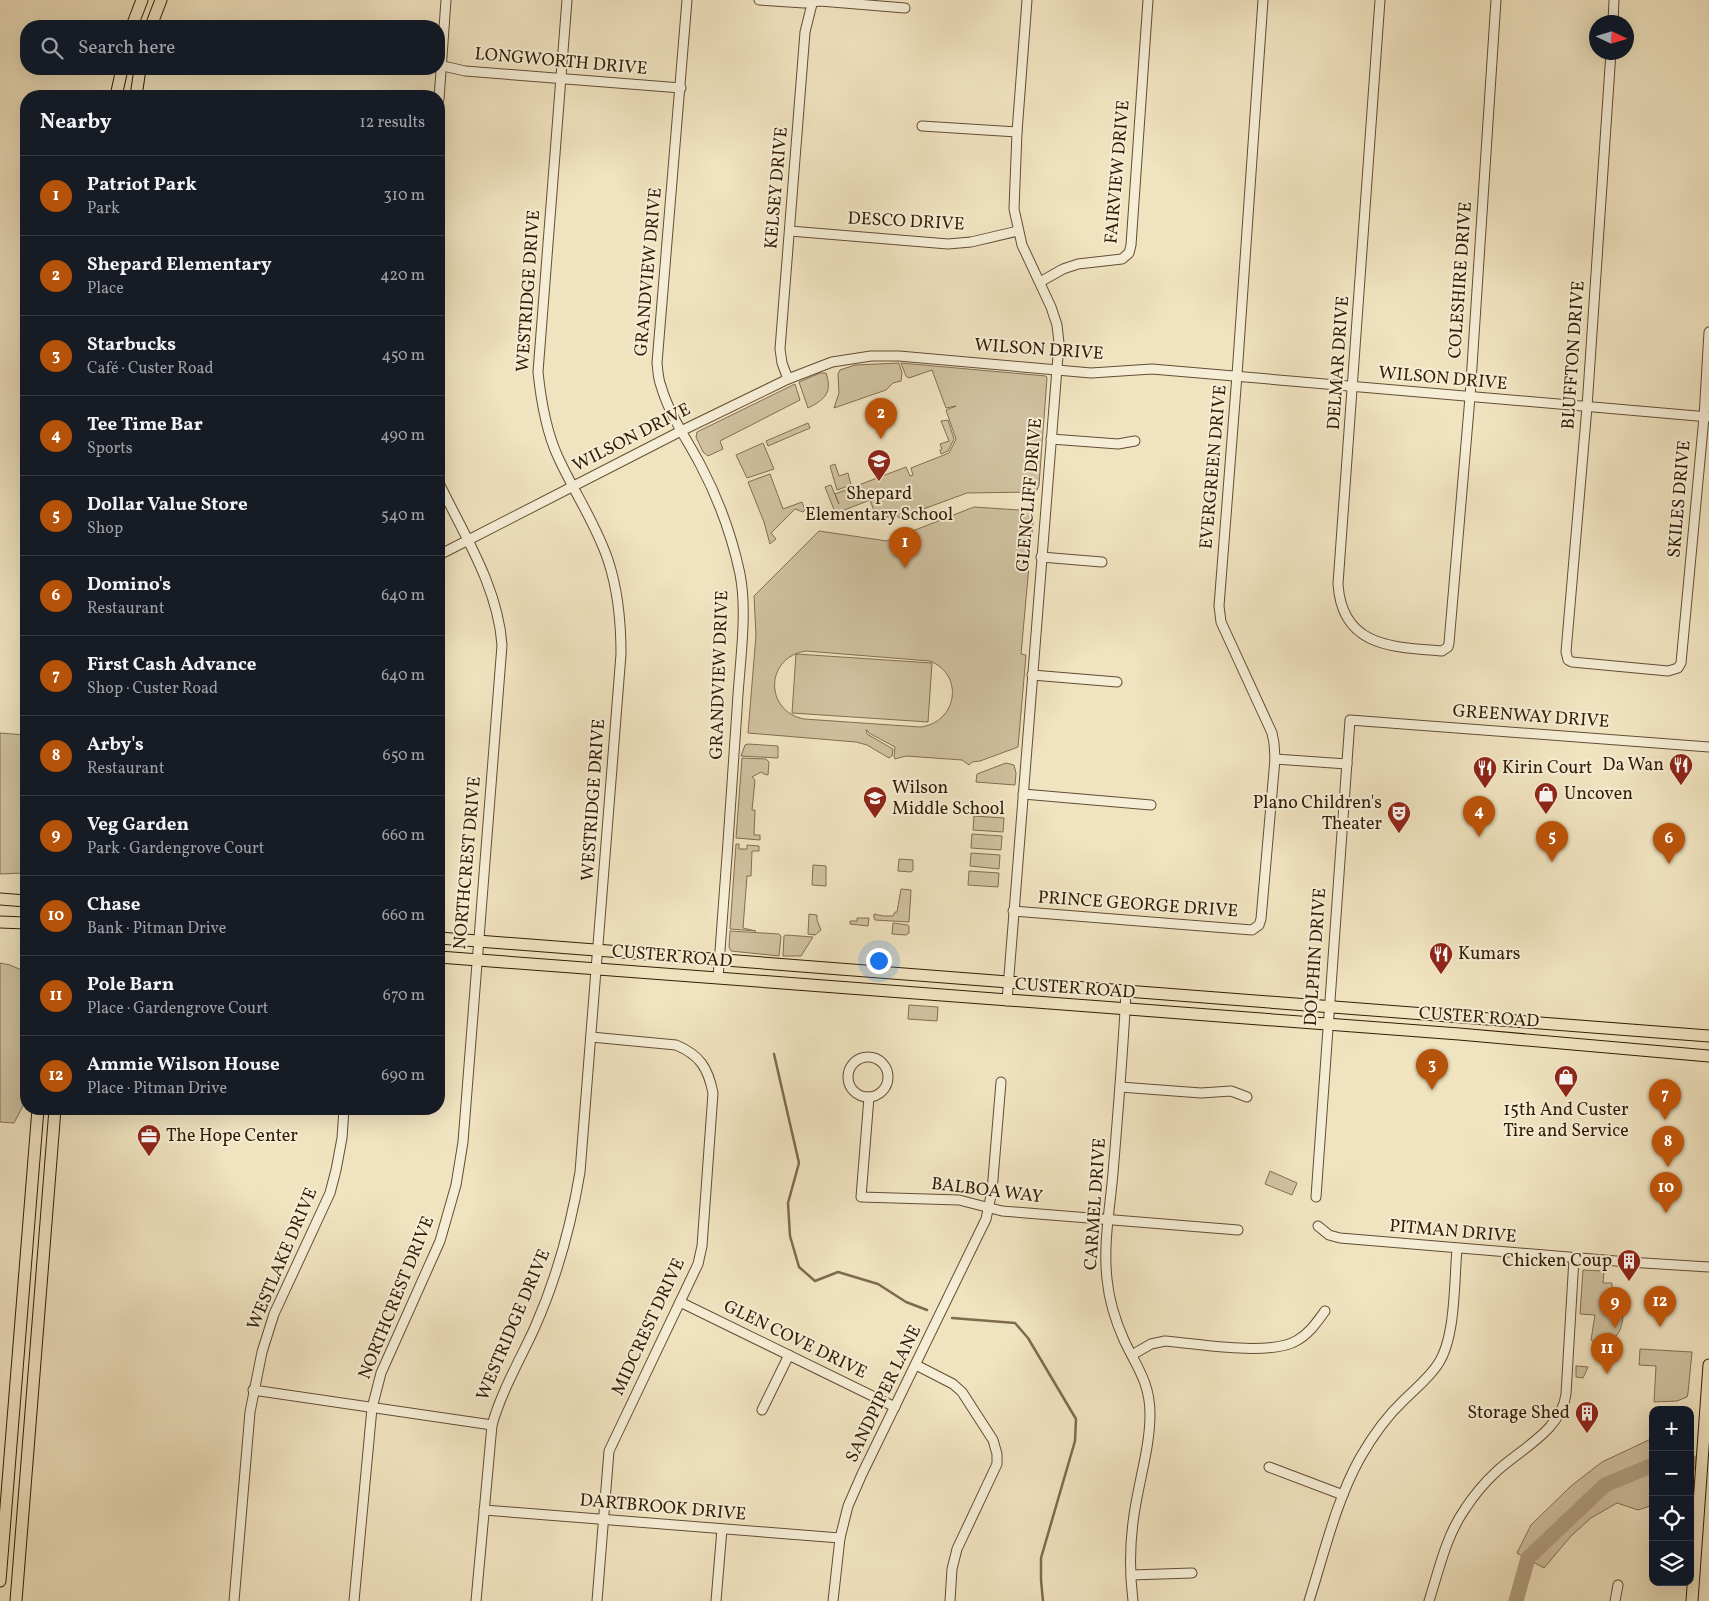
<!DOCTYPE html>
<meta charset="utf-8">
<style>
:root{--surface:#171b24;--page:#20242c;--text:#f1f3f6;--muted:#9ea1a6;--line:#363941;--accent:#b45309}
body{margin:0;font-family:Vollkorn,serif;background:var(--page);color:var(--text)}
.controls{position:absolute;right:15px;bottom:15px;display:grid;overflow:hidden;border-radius:10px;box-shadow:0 5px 20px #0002}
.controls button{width:45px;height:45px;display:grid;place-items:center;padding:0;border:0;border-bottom:1px solid var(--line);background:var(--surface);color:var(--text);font:25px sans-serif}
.compass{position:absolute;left:1589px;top:15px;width:45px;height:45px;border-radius:50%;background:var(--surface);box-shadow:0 5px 20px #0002;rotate:94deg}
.you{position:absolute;left:878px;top:960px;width:18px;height:18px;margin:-12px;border:4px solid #fff;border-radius:50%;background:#1a73e8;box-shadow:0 0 0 8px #1a73e833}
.badge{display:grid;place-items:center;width:32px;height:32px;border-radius:50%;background:var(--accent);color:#fff;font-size:16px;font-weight:700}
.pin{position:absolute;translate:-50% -41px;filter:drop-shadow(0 1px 2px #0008)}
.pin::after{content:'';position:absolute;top:26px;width:18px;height:15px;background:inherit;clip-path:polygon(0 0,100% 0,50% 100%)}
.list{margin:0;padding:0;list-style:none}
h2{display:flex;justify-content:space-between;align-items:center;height:65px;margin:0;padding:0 20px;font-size:21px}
h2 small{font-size:16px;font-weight:400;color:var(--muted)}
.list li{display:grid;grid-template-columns:32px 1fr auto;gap:15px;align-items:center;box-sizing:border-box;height:80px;padding:0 20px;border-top:1px solid var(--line)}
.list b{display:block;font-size:19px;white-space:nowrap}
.list p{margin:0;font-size:16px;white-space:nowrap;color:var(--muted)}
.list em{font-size:16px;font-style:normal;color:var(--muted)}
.icon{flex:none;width:28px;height:28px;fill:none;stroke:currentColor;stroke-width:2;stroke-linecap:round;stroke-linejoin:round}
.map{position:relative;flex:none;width:1709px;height:1601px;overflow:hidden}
.search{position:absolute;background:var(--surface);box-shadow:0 5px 20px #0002;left:20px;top:20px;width:425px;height:55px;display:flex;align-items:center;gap:12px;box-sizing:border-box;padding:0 18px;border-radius:20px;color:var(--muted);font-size:19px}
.panel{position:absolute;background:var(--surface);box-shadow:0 5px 20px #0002;left:20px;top:90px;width:425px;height:1025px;border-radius:20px}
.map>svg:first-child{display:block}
</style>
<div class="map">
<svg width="1709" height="1601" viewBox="0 0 1709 1601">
<rect width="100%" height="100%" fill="#f0e3bf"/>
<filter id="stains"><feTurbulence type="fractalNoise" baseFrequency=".004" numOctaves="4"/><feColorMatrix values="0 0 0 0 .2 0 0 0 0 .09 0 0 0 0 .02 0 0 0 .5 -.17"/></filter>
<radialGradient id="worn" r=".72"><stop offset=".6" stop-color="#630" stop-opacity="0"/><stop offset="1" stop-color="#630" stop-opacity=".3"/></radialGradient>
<g fill="#d0c1a0" stroke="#826e53" fill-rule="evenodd">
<path d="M899 363 902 373 901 381 893 383 886 390 834 408 839 393 838 374 840 370 855 365Z"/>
<path d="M901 363 1046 376 1047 378 1039 485 1037 490 1033 492 967 493 899 518 898 516 887 517 876 516 870 500 842 511V513L835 512 825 487 831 485 839 504 835 494 906 467 910 476 913 475 911 468 949 453 956 439 946 410 956 406 946 408 932 370 909 378 906 376Z"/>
<path d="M820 373H826C833 393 824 400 808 408L799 382Z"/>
<path d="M795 384 800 400 720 441 723 449 708 456 703 452 696 437 697 432Z"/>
<path d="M948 420 954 439 948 451 941 454 940 450 942 449 940 444 949 441 941 421Z"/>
<path d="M808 423 810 428 768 446 766 441Z"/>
<path d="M763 443 774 469 747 478 736 455Z"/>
<path d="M835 464 839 476 848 473 851 485 837 490 830 466Z"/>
<path d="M770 474 783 509 802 502 805 510 803 512 795 509 771 533 776 539 770 544 764 522 748 482Z"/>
<path d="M974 507 1034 511 1021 654 1026 655 1018 747 980 761 972 762 969 765 962 760 906 756 895 759 894 756 895 747 869 733 867 730H866L867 734 893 749 892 756 889 758 867 745 856 742 748 733 756 635 754 596 819 531 887 541ZM806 651 930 661C965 675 957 723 920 727L804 719C764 711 765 657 806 651Z"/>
<path d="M796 654 932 663 928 722 792 713Z"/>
<path d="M0 733 26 735V828L23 873 0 874Z"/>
<path d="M748 744 778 746V758L741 756 745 745Z"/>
<path d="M742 758 766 759 769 762 768 775 764 774 761 772 752 777 755 780 752 810H755L754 835H760V840L736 838Z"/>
<path d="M1006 763 1014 765 1016 773 1015 785 976 782 977 774Z"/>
<path d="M974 816 1004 818 1003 832 973 830Z"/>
<path d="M972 834 1002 836 1001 850 971 848Z"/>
<path d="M736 844H739V849H747V845L759 846V851H752L751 876H747L743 928 756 931 730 929Z"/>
<path d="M971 853 1000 855 999 869 970 866Z"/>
<path d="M899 859 913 860V870L911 872 898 871Z"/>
<path d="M813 865 826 866V886L812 885Z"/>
<path d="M969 871 999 873 998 887 968 885Z"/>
<path d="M901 889 911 890 909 922 875 920 874 918V914L883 916H893L895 912H897Z"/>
<path d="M809 914 817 915V920L821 930 815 935 808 934Z"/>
<path d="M857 918H869L868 926 850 924V921H857Z"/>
<path d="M893 923 908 925 909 927V933L906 935 892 934Z"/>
<path d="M730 931 779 934 781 936 779 956 731 951 729 947Z"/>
<path d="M786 935 813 937 801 956H783L784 936Z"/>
<path d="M0 963 10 965 26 972V1100L14 1123 0 1122Z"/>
<path d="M909 1005 938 1007 937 1021 908 1019Z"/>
<path d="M1270 1171 1297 1183 1292 1195 1265 1184Z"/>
<path d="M1583 1270 1604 1271 1603 1283H1612V1290H1617L1615 1315H1623C1623 1321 1621 1330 1617 1335 1613 1339 1610 1339 1607 1344L1595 1343 1591 1340 1595 1315 1580 1314Z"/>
<path d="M1640 1349 1692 1352 1688 1393 1687 1397 1677 1401 1654 1402 1656 1366 1639 1365Z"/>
<path d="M1576 1366 1588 1367 1583 1378 1576 1377Z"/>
<path d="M1653 1438V1505L1638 1510 1617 1503 1591 1518 1571 1536 1544 1568 1517 1553 1531 1525 1571 1486 1602 1462Z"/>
</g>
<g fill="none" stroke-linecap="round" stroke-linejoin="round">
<g stroke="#7e6a4f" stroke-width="2.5">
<path d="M774 1054 799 1163 788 1203 790 1236 799 1267 815 1281 838 1272 878 1284 906 1302 927 1310"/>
<path d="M952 1318 1015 1323 1028 1338 1076 1419 1075 1441 1041 1558V1580L1043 1601"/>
</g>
<g stroke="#b09f80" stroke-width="15">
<path d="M1690 1463H1693"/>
<path d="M1516 1601 1528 1558 1605 1485 1653 1465"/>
</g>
<g stroke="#634d34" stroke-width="11">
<g id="minor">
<path d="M687 0 657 363C658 371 658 379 661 386 669 414 686 438 700 464 718 498 732 536 740 574 748 615 739 667 737 710 731 799 725 889 718 978"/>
<path d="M759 0 804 3 820 1 905 8"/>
<path d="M1380 0 1338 584C1342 647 1392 647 1442 651L1448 647 1449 643 1470 397 1496 0"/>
<path d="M1613 22 1614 0"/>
<path d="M1611 52 1587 407 1566 652 1568 660 1572 662 1668 671 1678 668 1681 663 1704 417 1709 332"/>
<path d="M439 65 465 71 681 88"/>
<path d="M439 99 446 0"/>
<path d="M922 126 1017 132"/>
<path d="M790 231 948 244 971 242 1018 231"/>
<path d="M1040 282 1063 269 1078 264 1122 259 1129 253 1131 245 1148 0"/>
<path d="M788 379 782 363 780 349 805 32 813 0"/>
<path d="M1051 439 1118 444 1135 441"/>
<path d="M439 555 681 431 788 379 832 362 871 356H899L1091 373 1152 369 1709 417"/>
<path d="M1041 557 1102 562"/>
<path d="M1032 675 1117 682"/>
<path d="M1275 759 1347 764"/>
<path d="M1023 794 1151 805"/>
<path d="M1013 911 1252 930 1259 925 1261 919 1275 759 1274 743 1272 733 1221 622 1219 606 1237 375 1263 0"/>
<path d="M1126 992C1123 1053 1118 1113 1113 1173 1110 1208 1103 1244 1107 1279 1109 1300 1115 1320 1124 1340 1136 1366 1150 1382 1150 1414 1150 1444 1141 1474 1136 1503 1130 1535 1129 1569 1133 1601"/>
<path d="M1007 1001 1059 343 1057 325 1051 307 1022 245 1014 209 1017 132 1027 0"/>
<path d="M591 1037 676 1045C700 1055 708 1068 713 1093L702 1246 698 1264 609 1451 597 1601"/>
<circle cx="868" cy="1077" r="20"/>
<path d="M1120 1087 1201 1093 1231 1091 1247 1097"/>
<path d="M869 1097 861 1197 959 1200 1002 1211 1238 1230"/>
<path d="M1316 1197 1350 720 1709 747"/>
<path d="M1318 1226 1329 1235 1340 1238 1628 1262 1709 1267"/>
<path d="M680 1302 895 1407"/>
<path d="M1132 1355 1151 1344 1165 1341C1197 1344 1270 1356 1296 1341 1309 1334 1317 1322 1325 1311"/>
<path d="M916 1365 953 1384 962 1392 993 1440 997 1454V1464L957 1549 952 1569 950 1601"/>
<path d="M253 1390 492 1425"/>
<path d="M762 1410 789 1355"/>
<path d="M1269 1467 1343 1495"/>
<path d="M484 1510 840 1538"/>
<path d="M1131 1575 1192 1573"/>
<path d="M234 1601 250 1412 262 1352 274 1314 330 1193 336 1170 342 1138 344 1109"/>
<path d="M354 1601 372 1408 381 1373 440 1241 456 1185 463 1142 502 645C498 587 464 535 439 483"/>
<path d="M476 1601 492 1425C502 1390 520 1360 535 1327 557 1277 571 1226 580 1172L621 654C621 623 618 590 608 560 596 524 574 492 558 457 546 431 541 401 538 372L567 0"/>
<path d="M716 1601 722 1529"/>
<path d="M833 1601 840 1538 848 1506 862 1474 986 1219 992 1191 1001 1082"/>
<path d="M1309 1601C1324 1554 1336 1501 1360 1458 1372 1437 1387 1416 1404 1400 1416 1388 1429 1378 1438 1364 1456 1337 1454 1281 1457 1249"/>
<path d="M1429 1601C1439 1570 1446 1536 1465 1509 1474 1495 1485 1482 1497 1471 1521 1449 1562 1429 1566 1394L1574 1258"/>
<path d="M1615 1601 1618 1585"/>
</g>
</g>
<g stroke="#341b06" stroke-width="13">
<g id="major">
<path d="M132 26 142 0"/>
<path d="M151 26 161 0"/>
<path d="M116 96 122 69"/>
<path d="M136 96 140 69"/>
<path d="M0 899 26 901"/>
<path d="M0 922 26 923"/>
<path d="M439 938 1709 1036"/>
<path d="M439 957 1459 1034 1709 1056"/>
<path d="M0 1581 38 1109"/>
<path d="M16 1601 55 1109"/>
<path d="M1692 1601 1709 1365"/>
</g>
</g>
<use href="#minor" stroke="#f5edd5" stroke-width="9"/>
<use href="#major" stroke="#f0e3bf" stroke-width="11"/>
</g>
<defs>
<g id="school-pin" transform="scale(1.25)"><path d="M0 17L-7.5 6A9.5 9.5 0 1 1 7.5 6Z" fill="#8f2418" stroke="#f5edd5"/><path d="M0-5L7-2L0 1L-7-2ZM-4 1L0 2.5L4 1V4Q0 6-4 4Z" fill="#fff"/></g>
<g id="restaurant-pin" transform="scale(1.25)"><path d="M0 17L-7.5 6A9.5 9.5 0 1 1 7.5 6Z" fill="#8f2418" stroke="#f5edd5"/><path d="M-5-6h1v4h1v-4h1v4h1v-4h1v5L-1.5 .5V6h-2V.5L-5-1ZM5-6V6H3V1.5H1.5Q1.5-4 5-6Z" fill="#fff"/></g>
<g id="shop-pin" transform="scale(1.25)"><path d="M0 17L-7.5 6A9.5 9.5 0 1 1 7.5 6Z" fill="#8f2418" stroke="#f5edd5"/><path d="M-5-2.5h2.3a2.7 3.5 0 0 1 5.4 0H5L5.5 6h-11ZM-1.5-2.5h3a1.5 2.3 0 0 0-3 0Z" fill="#fff"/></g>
<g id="theatre-pin" transform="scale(1.25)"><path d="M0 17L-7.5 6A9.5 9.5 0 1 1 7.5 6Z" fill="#8f2418" stroke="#f5edd5"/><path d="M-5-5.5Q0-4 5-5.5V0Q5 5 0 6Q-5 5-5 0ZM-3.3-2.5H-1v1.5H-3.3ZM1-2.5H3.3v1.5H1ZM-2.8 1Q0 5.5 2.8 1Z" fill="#fff"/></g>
<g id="office-pin" transform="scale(1.25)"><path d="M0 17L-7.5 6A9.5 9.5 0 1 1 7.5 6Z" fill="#8f2418" stroke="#f5edd5"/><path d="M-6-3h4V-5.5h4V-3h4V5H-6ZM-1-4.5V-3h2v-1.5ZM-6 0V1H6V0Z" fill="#fff"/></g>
<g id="building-pin" transform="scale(1.25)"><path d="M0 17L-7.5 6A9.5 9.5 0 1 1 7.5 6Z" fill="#8f2418" stroke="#f5edd5"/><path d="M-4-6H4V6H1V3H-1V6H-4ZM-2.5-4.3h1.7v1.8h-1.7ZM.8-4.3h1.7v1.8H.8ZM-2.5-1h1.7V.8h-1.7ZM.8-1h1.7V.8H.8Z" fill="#fff"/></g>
</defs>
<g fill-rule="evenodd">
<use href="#school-pin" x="879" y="461"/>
<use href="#restaurant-pin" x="1681" y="765"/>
<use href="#restaurant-pin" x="1485" y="768"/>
<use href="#shop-pin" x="1546" y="794"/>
<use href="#school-pin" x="875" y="798"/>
<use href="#theatre-pin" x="1399" y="813"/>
<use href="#restaurant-pin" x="1441" y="954"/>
<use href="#shop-pin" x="1566" y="1077"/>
<use href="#office-pin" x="149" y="1136"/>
<use href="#building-pin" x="1629" y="1261"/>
<use href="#building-pin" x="1587" y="1413"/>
</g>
<g text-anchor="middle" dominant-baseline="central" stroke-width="4" stroke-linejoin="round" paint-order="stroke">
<g font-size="18" fill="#341b06" stroke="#f5edd5">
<text transform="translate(561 62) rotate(5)">LONGWORTH DRIVE</text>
<text transform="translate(1118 172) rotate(-85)">FAIRVIEW DRIVE</text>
<text transform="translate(777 188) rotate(-85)">KELSEY DRIVE</text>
<text transform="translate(906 222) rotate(3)">DESCO DRIVE</text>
<text transform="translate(649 272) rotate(-85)">GRANDVIEW DRIVE</text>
<text transform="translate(1461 280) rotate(-86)">COLESHIRE DRIVE</text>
<text transform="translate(529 291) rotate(-86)">WESTRIDGE DRIVE</text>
<text transform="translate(1039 350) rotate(4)">WILSON DRIVE</text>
<text transform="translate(1574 355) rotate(-86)">BLUFFTON DRIVE</text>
<text transform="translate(1339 363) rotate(-86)">DELMAR DRIVE</text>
<text transform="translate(1443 379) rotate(5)">WILSON DRIVE</text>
<text transform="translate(632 438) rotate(-27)">WILSON DRIVE</text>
<text transform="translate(1214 467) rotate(-85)">EVERGREEN DRIVE</text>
<text transform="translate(1030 495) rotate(-85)">GLENCLIFF DRIVE</text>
<text transform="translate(1680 499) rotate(-85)">SKILES DRIVE</text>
<text transform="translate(720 675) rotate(-88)">GRANDVIEW DRIVE</text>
<text transform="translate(1531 717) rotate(4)">GREENWAY DRIVE</text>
<text transform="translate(594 800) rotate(-86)">WESTRIDGE DRIVE</text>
<text transform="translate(468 863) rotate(-85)">NORTHCREST DRIVE</text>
<text transform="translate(1138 905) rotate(4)">PRINCE GEORGE DRIVE</text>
<text transform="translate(672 957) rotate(5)">CUSTER ROAD</text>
<text transform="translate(1316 957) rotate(-86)">DOLPHIN DRIVE</text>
<text transform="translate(1075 989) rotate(4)">CUSTER ROAD</text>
<text transform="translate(1479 1018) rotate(4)">CUSTER ROAD</text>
<text transform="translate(987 1191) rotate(7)">BALBOA WAY</text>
<text transform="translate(1096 1204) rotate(-86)">CARMEL DRIVE</text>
<text transform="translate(1453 1232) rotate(5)">PITMAN DRIVE</text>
<text transform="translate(283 1259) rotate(-67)">WESTLAKE DRIVE</text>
<text transform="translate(397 1298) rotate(-68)">NORTHCREST DRIVE</text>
<text transform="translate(514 1325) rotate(-67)">WESTRIDGE DRIVE</text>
<text transform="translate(649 1327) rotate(-65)">MIDCREST DRIVE</text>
<text transform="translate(795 1340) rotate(26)">GLEN COVE DRIVE</text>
<text transform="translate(884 1394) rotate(-64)">SANDPIPER LANE</text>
<text transform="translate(663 1508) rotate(5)">DARTBROOK DRIVE</text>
</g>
<g font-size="18" fill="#341b06" stroke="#f5edd5" text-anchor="start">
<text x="879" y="494" text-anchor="middle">Shepard<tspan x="879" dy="21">Elementary School</tspan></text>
<text x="1664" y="765" text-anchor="end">Da Wan</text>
<text x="1502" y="768">Kirin Court</text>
<text x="892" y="788">Wilson<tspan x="892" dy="21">Middle School</tspan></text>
<text x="1564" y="794">Uncoven</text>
<text x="1382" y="803" text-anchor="end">Plano Children's<tspan x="1382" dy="21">Theater</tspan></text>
<text x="1458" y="954">Kumars</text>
<text x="1566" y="1110" text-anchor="middle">15th And Custer<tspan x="1566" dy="21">Tire and Service</tspan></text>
<text x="166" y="1136">The Hope Center</text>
<text x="1612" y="1261" text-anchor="end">Chicken Coup</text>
<text x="1570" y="1413" text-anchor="end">Storage Shed</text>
</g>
</g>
<rect width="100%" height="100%" filter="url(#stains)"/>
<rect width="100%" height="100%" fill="url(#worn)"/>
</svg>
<div class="controls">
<button>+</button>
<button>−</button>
<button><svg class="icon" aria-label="locate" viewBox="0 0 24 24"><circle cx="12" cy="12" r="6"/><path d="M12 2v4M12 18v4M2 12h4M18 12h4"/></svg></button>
<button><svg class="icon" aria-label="layers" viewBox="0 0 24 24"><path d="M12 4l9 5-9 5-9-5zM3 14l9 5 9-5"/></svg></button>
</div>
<svg class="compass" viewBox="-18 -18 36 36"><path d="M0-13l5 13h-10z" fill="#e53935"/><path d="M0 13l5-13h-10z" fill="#9ea1a6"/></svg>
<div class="you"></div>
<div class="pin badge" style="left:905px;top:568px">1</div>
<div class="pin badge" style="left:881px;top:439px">2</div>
<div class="pin badge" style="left:1432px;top:1090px">3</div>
<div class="pin badge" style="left:1479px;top:837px">4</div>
<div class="pin badge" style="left:1552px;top:862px">5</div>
<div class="pin badge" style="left:1669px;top:864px">6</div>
<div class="pin badge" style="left:1665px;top:1120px">7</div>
<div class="pin badge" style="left:1668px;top:1167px">8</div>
<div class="pin badge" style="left:1615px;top:1328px">9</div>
<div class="pin badge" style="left:1666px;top:1213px">10</div>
<div class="pin badge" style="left:1607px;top:1374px">11</div>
<div class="pin badge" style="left:1660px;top:1327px">12</div>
<div class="search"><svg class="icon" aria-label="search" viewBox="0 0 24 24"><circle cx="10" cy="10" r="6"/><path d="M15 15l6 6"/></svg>Search here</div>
<section class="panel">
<h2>Nearby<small>12 results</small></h2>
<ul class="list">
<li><span class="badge">1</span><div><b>Patriot Park</b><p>Park</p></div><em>310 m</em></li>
<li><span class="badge">2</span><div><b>Shepard Elementary</b><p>Place</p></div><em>420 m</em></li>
<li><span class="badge">3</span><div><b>Starbucks</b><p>Café · Custer Road</p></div><em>450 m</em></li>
<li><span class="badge">4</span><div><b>Tee Time Bar</b><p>Sports</p></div><em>490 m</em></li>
<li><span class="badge">5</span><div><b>Dollar Value Store</b><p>Shop</p></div><em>540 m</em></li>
<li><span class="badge">6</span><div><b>Domino's</b><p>Restaurant</p></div><em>640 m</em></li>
<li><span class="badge">7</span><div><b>First Cash Advance</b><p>Shop · Custer Road</p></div><em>640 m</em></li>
<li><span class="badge">8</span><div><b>Arby's</b><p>Restaurant</p></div><em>650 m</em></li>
<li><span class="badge">9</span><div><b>Veg Garden</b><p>Park · Gardengrove Court</p></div><em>660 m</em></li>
<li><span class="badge">10</span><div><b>Chase</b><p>Bank · Pitman Drive</p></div><em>660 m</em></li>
<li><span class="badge">11</span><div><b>Pole Barn</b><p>Place · Gardengrove Court</p></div><em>670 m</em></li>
<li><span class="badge">12</span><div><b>Ammie Wilson House</b><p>Place · Pitman Drive</p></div><em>690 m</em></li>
</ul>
</section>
</div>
